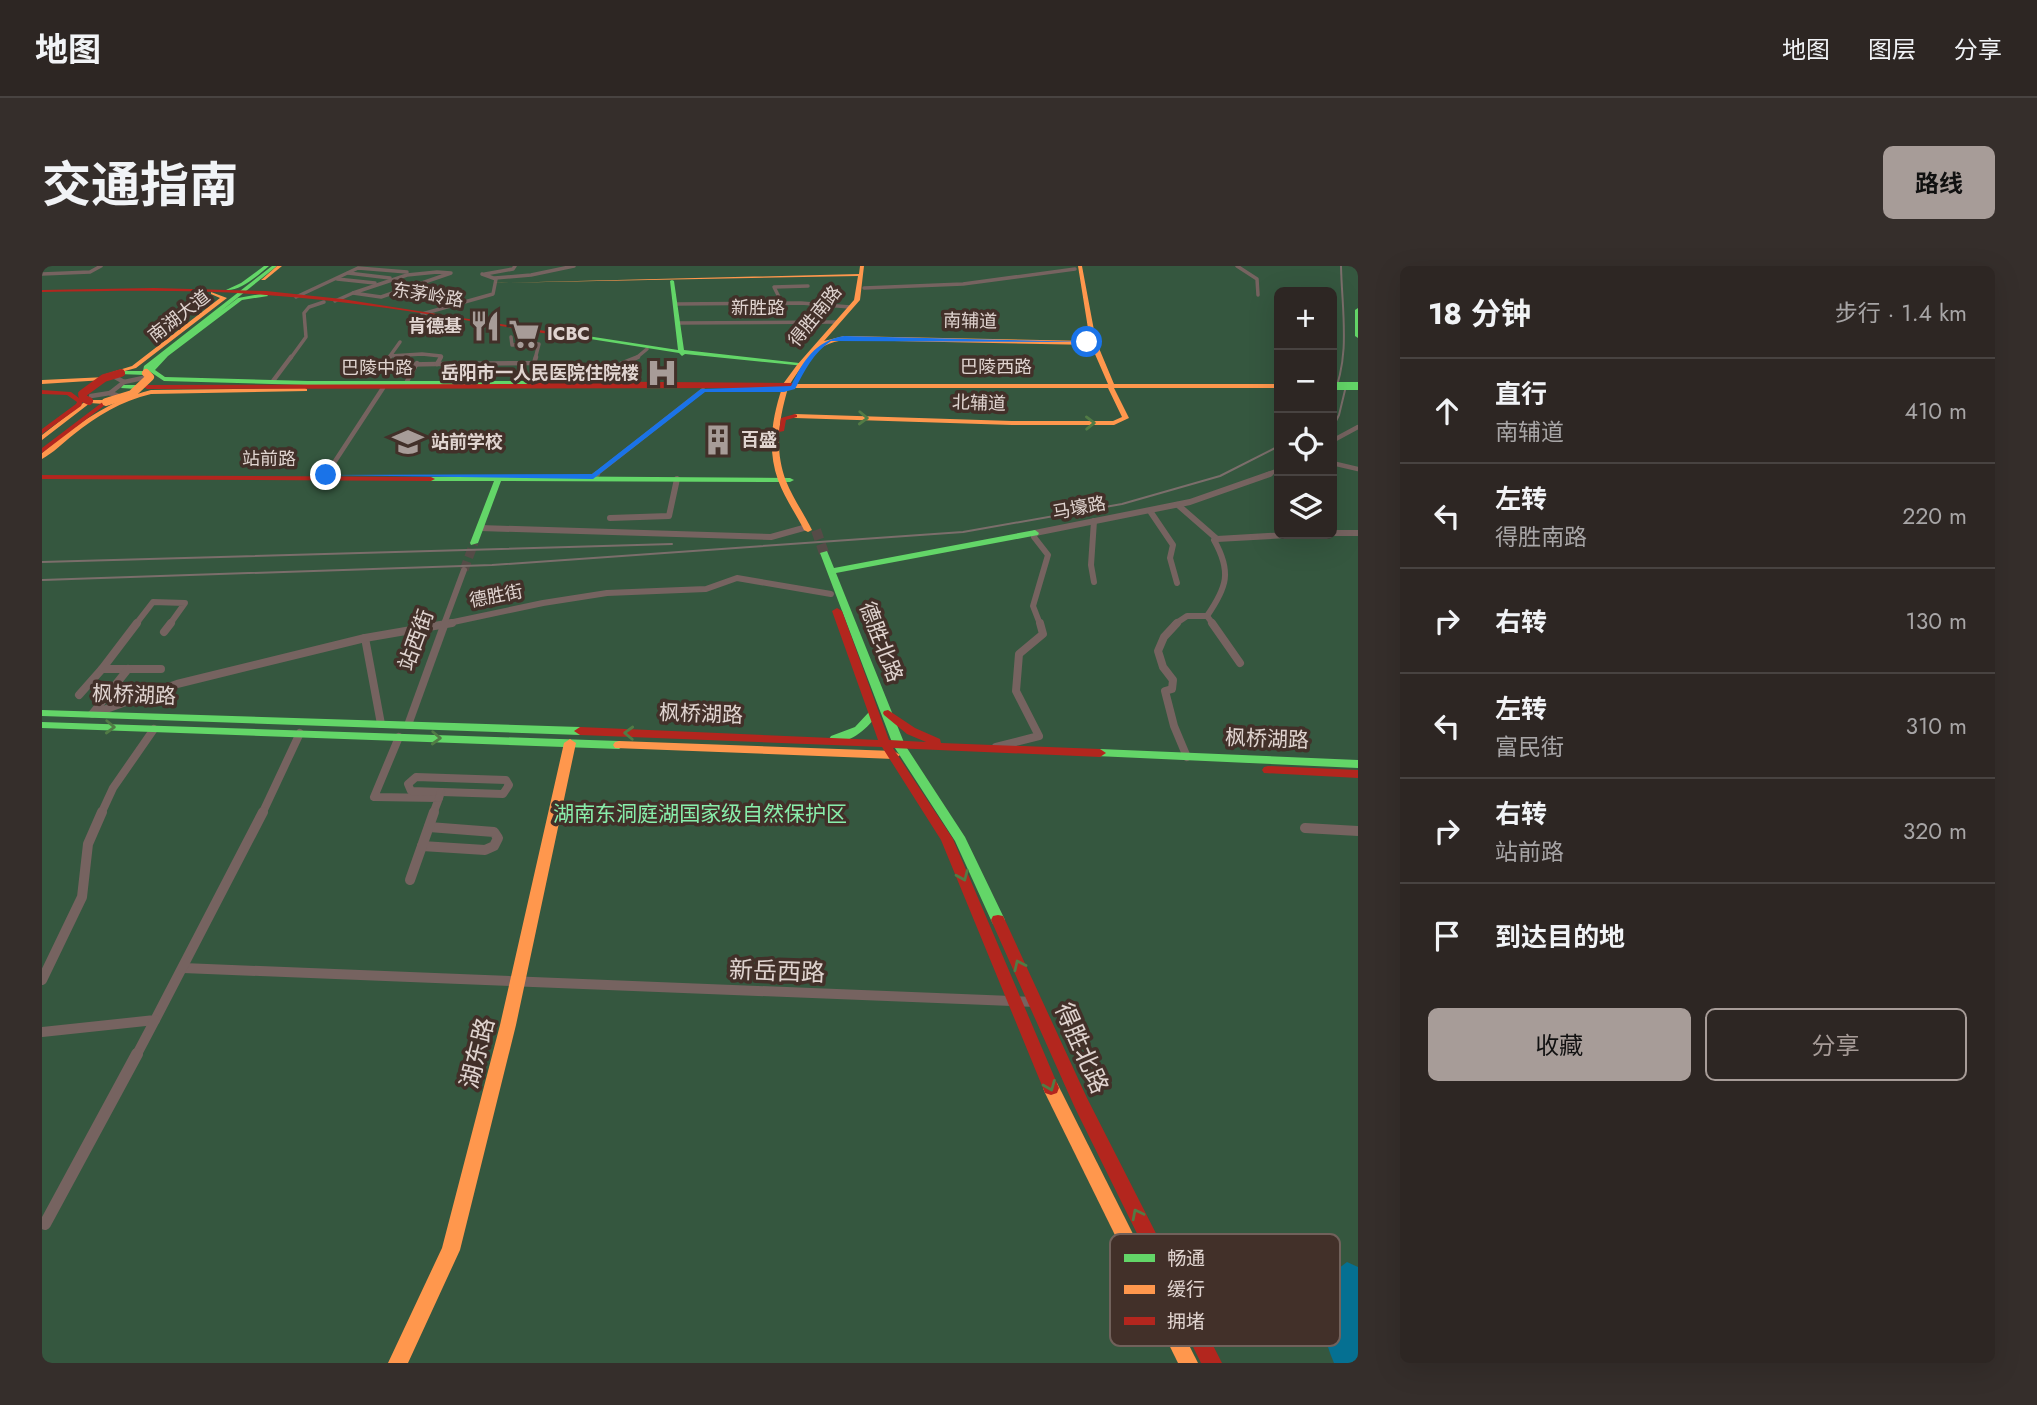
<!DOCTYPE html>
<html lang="zh">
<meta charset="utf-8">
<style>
:root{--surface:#2d2623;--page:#352e2b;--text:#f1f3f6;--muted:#a7a5a6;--line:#484341;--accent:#a79c98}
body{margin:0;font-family:Jost,"Noto Sans SC",sans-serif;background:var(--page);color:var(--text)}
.controls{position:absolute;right:21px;top:21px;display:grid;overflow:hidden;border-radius:10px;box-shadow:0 7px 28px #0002}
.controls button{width:63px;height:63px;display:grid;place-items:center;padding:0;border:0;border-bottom:2px solid var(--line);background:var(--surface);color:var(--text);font:35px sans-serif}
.stop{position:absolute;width:21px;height:21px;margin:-16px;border:5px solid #1a73e8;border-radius:50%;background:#fff}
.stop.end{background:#1a73e8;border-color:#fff;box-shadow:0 2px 7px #0008}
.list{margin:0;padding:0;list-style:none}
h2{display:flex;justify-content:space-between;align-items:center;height:91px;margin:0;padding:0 28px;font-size:30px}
h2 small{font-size:23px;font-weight:400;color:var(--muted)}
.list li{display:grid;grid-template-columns:46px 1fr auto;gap:21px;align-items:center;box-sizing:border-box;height:105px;padding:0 28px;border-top:2px solid var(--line)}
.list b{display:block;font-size:26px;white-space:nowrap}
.list p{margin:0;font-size:23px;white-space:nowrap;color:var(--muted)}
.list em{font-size:23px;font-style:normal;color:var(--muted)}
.actions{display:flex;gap:14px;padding:21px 28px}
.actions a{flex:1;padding:16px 0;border:2px solid var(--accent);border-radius:10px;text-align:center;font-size:24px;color:var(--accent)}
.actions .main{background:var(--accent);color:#111}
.icon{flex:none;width:38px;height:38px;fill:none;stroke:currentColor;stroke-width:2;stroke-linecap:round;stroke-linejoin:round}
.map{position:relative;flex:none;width:1316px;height:1097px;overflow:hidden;border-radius:10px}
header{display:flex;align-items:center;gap:42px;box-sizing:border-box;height:98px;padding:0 35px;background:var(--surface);border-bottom:2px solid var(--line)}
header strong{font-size:33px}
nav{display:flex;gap:38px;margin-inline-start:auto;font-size:24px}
.intro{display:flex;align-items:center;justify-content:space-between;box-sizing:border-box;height:168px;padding:0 42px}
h1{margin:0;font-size:49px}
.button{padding:18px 32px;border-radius:10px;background:var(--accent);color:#111;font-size:24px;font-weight:700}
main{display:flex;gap:42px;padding:0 42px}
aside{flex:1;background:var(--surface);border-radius:10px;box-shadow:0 7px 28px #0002}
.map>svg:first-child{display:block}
</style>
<header>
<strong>地图</strong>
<nav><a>地图</a><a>图层</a><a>分享</a></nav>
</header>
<div class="intro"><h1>交通指南</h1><a class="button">路线</a></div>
<main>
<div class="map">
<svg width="1316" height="1097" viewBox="0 0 1316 1097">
<rect width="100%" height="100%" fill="#3c332f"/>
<path fill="#35573f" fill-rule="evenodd" d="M0 0H1316V1097H0ZM1237 26H1290V268H1237Z"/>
<path fill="#057092" d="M1305 996 1316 1001V1097H1292C1280 1070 1278 1045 1280 1015Z"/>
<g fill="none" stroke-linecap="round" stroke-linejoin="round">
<path stroke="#554b47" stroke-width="9" stroke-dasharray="9 4.5" stroke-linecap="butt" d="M422 304 432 277"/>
<path stroke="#554b47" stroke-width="10" stroke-dasharray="10 5" stroke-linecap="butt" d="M774 264 782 287"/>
<g stroke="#766360" stroke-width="3.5">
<path d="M1195 0 1215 13 1216 29"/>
<path d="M395 6 409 7 339 31 311 27 365 9Z"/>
<path d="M306 7 348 12"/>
<path d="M0 8 48 6 59 0"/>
<path d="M443 8 471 3 473 0"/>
<path d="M453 12 489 9 532 0"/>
<path d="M295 13 333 17"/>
<path d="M822 22 921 18 1033 3"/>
<path d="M254 31 316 2 365 6"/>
<path d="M293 35 311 27"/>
<path d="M740 37 732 21 766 20"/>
<path d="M633 38 759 37 808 41"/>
<path d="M380 48 451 28 454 13 440 8"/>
<path d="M636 57 795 56"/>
<path d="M469 71 470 79 497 78 493 93"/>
<path d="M348 90 358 76"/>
<path d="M248 93 264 71 262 47 267 41 282 36"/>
<path d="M347 93 348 90 380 88 399 90 398 93"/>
<path d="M593 93 605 83"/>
</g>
<g stroke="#766360" stroke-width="4.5">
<path d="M348 91 343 99 395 98"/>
<path d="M395 98 399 91"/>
<path d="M395 98 492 97 494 91"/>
<path d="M73 111 82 116 101 112"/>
<path d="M231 115 249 91"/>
<path d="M363 119 375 97"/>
<path d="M544 119 545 111 596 91"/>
<path d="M49 130 68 127 77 130"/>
<path d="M1290 175 1316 161"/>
<path d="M1290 197 1316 203"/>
<path d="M284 209 341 122"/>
<path d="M553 209 661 124"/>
<path d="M1224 209 1237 204"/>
</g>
<g stroke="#766360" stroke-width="6">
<path d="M551 211 555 208"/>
<path d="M1136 239 1175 273 1263 268"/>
<path d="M1108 245 1131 279 1128 292 1135 317"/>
<path d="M568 252 627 250 635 213"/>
<path d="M1052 255 1049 299 1052 316"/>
<path d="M438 262 729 271 765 261"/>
<path d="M1290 267H1316"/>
<path d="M1165 350 1171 358"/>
<path d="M94 358 111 336 143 337 128 358"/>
<path d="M402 358 501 337 565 327 664 323 695 312 789 328"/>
<path d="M402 358 422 304"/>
<path d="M998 358 991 340 1006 289 992 271 993 267 1148 236 1228 208"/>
<path d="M1133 358 1145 350H1165C1185 321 1190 306 1172 274L1175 273"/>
</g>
<g stroke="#766360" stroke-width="8">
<path d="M1135 357 1122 371 1116 385 1121 401 1131 414 1130 423 1123 425 1132 460 1145 491"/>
<path d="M1170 357 1198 397"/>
<path d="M122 366 129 357"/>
<path d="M323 372 339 458"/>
<path d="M60 403 95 357"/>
<path d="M37 429 60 403H119"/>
<path d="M51 447 86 403"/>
<path d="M50 448 135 418 323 372 410 357"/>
<path d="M366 459 403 357"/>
<path d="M357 471 332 531 397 532 391 548"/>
<path d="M954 481 997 470 974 425 977 388 1001 368 998 357"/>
<path d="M374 511 464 514 467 519 461 528 369 525 366 518Z"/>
<path d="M397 532 399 526"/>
<path d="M59 548 71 522 112 463"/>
<path d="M220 548 258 467"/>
</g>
<g stroke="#766360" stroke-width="10">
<path d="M1263 562 1316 565"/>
<path d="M380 580 443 584 452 580 456 572 452 566 387 561"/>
<path d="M368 614 392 546"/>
<path d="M141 702 994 736"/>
<path d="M0 714 40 631 46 578 60 546"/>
<path d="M0 766 113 754 221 546"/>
<path d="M94 790 113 754"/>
</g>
<path stroke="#766360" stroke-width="12" d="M3 958 95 788"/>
<g fill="#63d668" fill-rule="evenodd">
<path d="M222 0H227C215 10 199 25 184 24L199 17Z"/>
<path d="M230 0H235L179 45 196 32 224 27 226 30 200 34 126 90 113 104 123 111 266 115H488L491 117 488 119H266L122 115 107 105 104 109 77 108 79 105H101L102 100Z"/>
<path d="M630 14 632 15 642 84 766 98 763 100 643 88 640 90 637 87 523 69 526 67 636 84 628 15Z"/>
<path d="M1316 42V72L1313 70V44Z"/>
<path d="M81 119H95L98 121 95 123 79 122Z"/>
<path d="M457 210 748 212 752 214 748 216 459 215 436 277 429 279 428 277 452 215H389L385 213 389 211Z"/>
<path d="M993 264 997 267 996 269 794 307 863 479 923 571 963 654 961 658 956 659 951 658 949 654 913 575 851 479 778 287 785 285 792 302Z"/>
<path d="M0 444 538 461 544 465 538 469 0 450Z"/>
<path d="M831 445 836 448C825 463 809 478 789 476L787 473 789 470 813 461 827 446Z"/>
<path d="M0 456 577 475 583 479 577 483 0 462Z"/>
<path d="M1058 483 1316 494V502L1054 490 1052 487Z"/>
</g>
<g fill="#ff974d" fill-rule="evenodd">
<path d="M235 0H240L223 14H219Z"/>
<path d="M818 0H822L818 34 782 75 802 70 1048 75 1036 0H1040L1054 75 1072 118H1237V122H1072L1087 152 1072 159H970L753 152 750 150 753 148 970 155H1071L1080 151 1066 122H746C737 153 732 183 744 215 751 232 762 248 770 264L766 266 762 264C754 248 742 231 736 214 725 183 730 152 740 122H706L703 120 706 118H741L755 99 812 34 816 10 451 17 817 8ZM802 74 1049 79 1066 118H748C763 95 774 78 802 74Z"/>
<path d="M169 26 185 32 94 102 64 110V108L90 100 178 32 169 28Z"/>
<path d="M64 111 62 114 0 118V114Z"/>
<path d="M263 122 265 123V125L109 128C79 135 55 150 31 169 21 177 11 187 0 193V187C34 159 65 135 109 124Z"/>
<path d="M45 134H62L65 136 62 138 48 137 0 174V169Z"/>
<path d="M528 473 534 477 474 759 418 984 366 1097H346L400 982 458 759 522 477Z"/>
<path d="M577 475 852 485 858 489 852 493 573 482 571 479 573 476Z"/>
<path d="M1009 815 1015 817 1156 1097H1136L1003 827 1001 822 1003 817Z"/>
</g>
<g fill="#b3261e" fill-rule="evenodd">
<path d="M112 22 224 25 300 33 529 69 526 71C426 55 326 36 224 29 150 23 75 25 0 26V24Z"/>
<path d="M488 115 752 117 755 119 752 121 706 122 105 123 102 121 105 119 486 118 485 117Z"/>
<path d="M0 124 29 126 41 135 39 140 0 168V163L34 138 35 136 25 129 0 128Z"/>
<path d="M62 135 67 136 0 187V182Z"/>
<path d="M753 148 755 149V151L744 154 742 165 737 166 739 152Z"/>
<path d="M0 209 389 211 393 213 389 215 0 213Z"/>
<path d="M795 342 800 345 847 474 884 476 865 468 842 449 841 447 842 445 846 444 873 462 898 473 899 477 1058 483 1064 487 1058 491 851 482 911 573 1017 822 1015 827 1009 829 1003 827 899 574 840 481 538 469 532 465 538 461 836 474 790 345Z"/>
<path d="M1226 500 1316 504V512L1222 507 1220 504 1222 501Z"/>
<path d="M956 649 961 650 963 654 1045 832 1180 1097H1159L1033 842 949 654 951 650Z"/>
</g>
<g stroke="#7b6e6b" stroke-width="2">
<path d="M1290 133C1309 90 1300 46 1299 0"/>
<path d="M1290 163 1297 149 1304 120"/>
<path d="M0 296 630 278"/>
<path d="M0 314 450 299 921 266 1080 238 1178 210 1237 180"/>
</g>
<path stroke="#766360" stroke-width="4.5" d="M68 127 82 116"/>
<path stroke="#63d668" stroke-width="8" d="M1290 120H1316"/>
<path stroke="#ff974d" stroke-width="8" d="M64 136 90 128 108 111 104 107"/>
<path stroke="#b3261e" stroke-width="8" d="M47 135 41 132 40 128 62 112 79 107"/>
</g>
<defs><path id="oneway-chevron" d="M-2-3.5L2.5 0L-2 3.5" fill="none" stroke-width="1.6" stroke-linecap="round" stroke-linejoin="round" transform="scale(1.75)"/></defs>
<g stroke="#517b45">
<use href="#oneway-chevron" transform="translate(821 152) rotate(2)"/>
<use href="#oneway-chevron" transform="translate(1048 157) rotate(-1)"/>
<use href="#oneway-chevron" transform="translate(68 461) rotate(2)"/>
<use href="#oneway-chevron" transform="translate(587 467) rotate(-178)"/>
<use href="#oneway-chevron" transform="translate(394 472) rotate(2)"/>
<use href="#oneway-chevron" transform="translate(921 610) rotate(67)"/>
<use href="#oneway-chevron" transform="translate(977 699) rotate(-115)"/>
<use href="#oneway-chevron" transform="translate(1008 820) rotate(68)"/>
<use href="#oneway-chevron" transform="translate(1095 948) rotate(-117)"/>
</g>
<path fill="#1a73e8" d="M802 70 1048 76 789 75C771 87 763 104 753 123L742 126H663L551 213 281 209 550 208 659 123 749 120C761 95 773 75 802 70Z"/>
<defs>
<g id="restaurant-bare" transform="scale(2.415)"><path d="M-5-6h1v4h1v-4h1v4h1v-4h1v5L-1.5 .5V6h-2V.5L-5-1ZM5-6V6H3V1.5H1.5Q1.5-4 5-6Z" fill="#a79c98" stroke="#423029" stroke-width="2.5" paint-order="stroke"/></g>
<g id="supermarket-bare" transform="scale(2.415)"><path d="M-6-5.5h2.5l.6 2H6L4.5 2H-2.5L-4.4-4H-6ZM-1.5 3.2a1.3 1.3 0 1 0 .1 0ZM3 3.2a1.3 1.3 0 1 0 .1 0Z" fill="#a79c98" stroke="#423029" stroke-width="2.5" paint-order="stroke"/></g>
<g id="hospital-bare" transform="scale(2.415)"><path d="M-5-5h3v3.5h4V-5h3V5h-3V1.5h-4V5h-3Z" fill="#a79c98" stroke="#423029" stroke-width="2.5" paint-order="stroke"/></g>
<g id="building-bare" transform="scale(2.415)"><path d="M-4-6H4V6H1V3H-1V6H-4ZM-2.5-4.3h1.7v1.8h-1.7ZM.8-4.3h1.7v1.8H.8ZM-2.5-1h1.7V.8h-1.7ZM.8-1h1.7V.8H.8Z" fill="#a79c98" stroke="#423029" stroke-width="2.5" paint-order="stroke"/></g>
<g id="school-bare" transform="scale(2.415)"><path d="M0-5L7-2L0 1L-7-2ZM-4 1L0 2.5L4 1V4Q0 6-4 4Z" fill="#a79c98" stroke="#423029" stroke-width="2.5" paint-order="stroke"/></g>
</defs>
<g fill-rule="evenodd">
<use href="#restaurant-bare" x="443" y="60"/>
<use href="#supermarket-bare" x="482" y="68"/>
<use href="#hospital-bare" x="620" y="107"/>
<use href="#building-bare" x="676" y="174"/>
<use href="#school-bare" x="366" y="176"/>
</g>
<g text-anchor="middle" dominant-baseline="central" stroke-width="7" stroke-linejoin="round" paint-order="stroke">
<g font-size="18" fill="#e0d4d0" stroke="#423029">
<text transform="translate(386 29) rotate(9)">东茅岭路</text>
<text x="716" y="42">新胜路</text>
<text transform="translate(137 50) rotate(-38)">南湖大道</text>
<text transform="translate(773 50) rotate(-51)">得胜南路</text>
<text transform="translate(928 55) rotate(1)">南辅道</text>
<text x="954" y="101">巴陵西路</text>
<text x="335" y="102">巴陵中路</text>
<text transform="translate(937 137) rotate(2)">北辅道</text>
<text x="227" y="193">站前路</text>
<text transform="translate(1037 242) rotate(-11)">马壕路</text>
<text transform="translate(454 330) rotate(-11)">德胜街</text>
</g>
<g font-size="18" font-weight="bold" fill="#e0d4d0" stroke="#423029" text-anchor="start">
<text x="420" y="60" text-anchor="end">肯德基</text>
<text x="505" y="68">ICBC</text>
<text x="597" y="107" text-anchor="end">岳阳市一人民医院住院楼</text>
<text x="699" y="174">百盛</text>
<text x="389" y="176">站前学校</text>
</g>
<g font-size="21" fill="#e0d4d0" stroke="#423029">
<text transform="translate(374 374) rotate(-70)">站西街</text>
<text transform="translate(839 376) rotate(69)">德胜北路</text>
<text transform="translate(92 429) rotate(2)">枫桥湖路</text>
<text transform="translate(659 448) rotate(2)">枫桥湖路</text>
<text transform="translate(1225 473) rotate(2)">枫桥湖路</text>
</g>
<g font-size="21" fill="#88eeab" stroke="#423029">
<text x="658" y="548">湖南东洞庭湖国家级自然保护区</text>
</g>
<g font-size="24" fill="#e0d4d0" stroke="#423029">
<text transform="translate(735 705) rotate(2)">新岳西路</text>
<text transform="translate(1040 782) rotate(66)">得胜北路</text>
<text transform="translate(435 787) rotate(-76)">湖东路</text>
</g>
</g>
<rect x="1068" y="968" width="230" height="112" rx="10" fill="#423029" stroke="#71615b" stroke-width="2"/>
<rect x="1082" y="988" width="31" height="8" fill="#63d668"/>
<rect x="1082" y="1019" width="31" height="9" fill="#ff974d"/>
<rect x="1082" y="1051" width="31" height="8" fill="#b3261e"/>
<g font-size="19" fill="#e0d4d0">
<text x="1125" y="999">畅通</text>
<text x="1125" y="1030">缓行</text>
<text x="1125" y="1062">拥堵</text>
</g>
</svg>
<div class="controls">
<button>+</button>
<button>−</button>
<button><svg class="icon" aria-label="locate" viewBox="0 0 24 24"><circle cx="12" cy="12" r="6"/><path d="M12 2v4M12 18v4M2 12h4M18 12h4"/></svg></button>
<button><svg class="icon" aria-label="layers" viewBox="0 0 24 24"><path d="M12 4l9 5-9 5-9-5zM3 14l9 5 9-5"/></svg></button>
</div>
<div class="stop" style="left:1045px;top:76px"></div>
<div class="stop end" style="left:284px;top:209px"></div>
</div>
<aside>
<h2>18 分钟<small>步行 · 1.4 km</small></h2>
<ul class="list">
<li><svg class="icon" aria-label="ahead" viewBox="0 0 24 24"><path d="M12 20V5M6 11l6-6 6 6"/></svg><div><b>直行</b><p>南辅道</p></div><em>410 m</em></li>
<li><svg class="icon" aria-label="left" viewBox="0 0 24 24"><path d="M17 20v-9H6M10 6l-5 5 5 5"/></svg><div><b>左转</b><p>得胜南路</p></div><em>220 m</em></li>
<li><svg class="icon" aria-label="right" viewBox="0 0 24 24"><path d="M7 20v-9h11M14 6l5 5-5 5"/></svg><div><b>右转</b></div><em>130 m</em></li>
<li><svg class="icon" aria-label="left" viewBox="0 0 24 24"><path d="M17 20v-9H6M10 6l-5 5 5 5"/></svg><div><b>左转</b><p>富民街</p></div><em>310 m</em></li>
<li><svg class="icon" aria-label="right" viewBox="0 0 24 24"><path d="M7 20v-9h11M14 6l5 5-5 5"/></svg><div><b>右转</b><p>站前路</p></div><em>320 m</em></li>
<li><svg class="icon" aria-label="arrive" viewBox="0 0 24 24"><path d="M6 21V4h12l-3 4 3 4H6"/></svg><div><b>到达目的地</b></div></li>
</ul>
<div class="actions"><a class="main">收藏</a><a>分享</a></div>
</aside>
</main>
